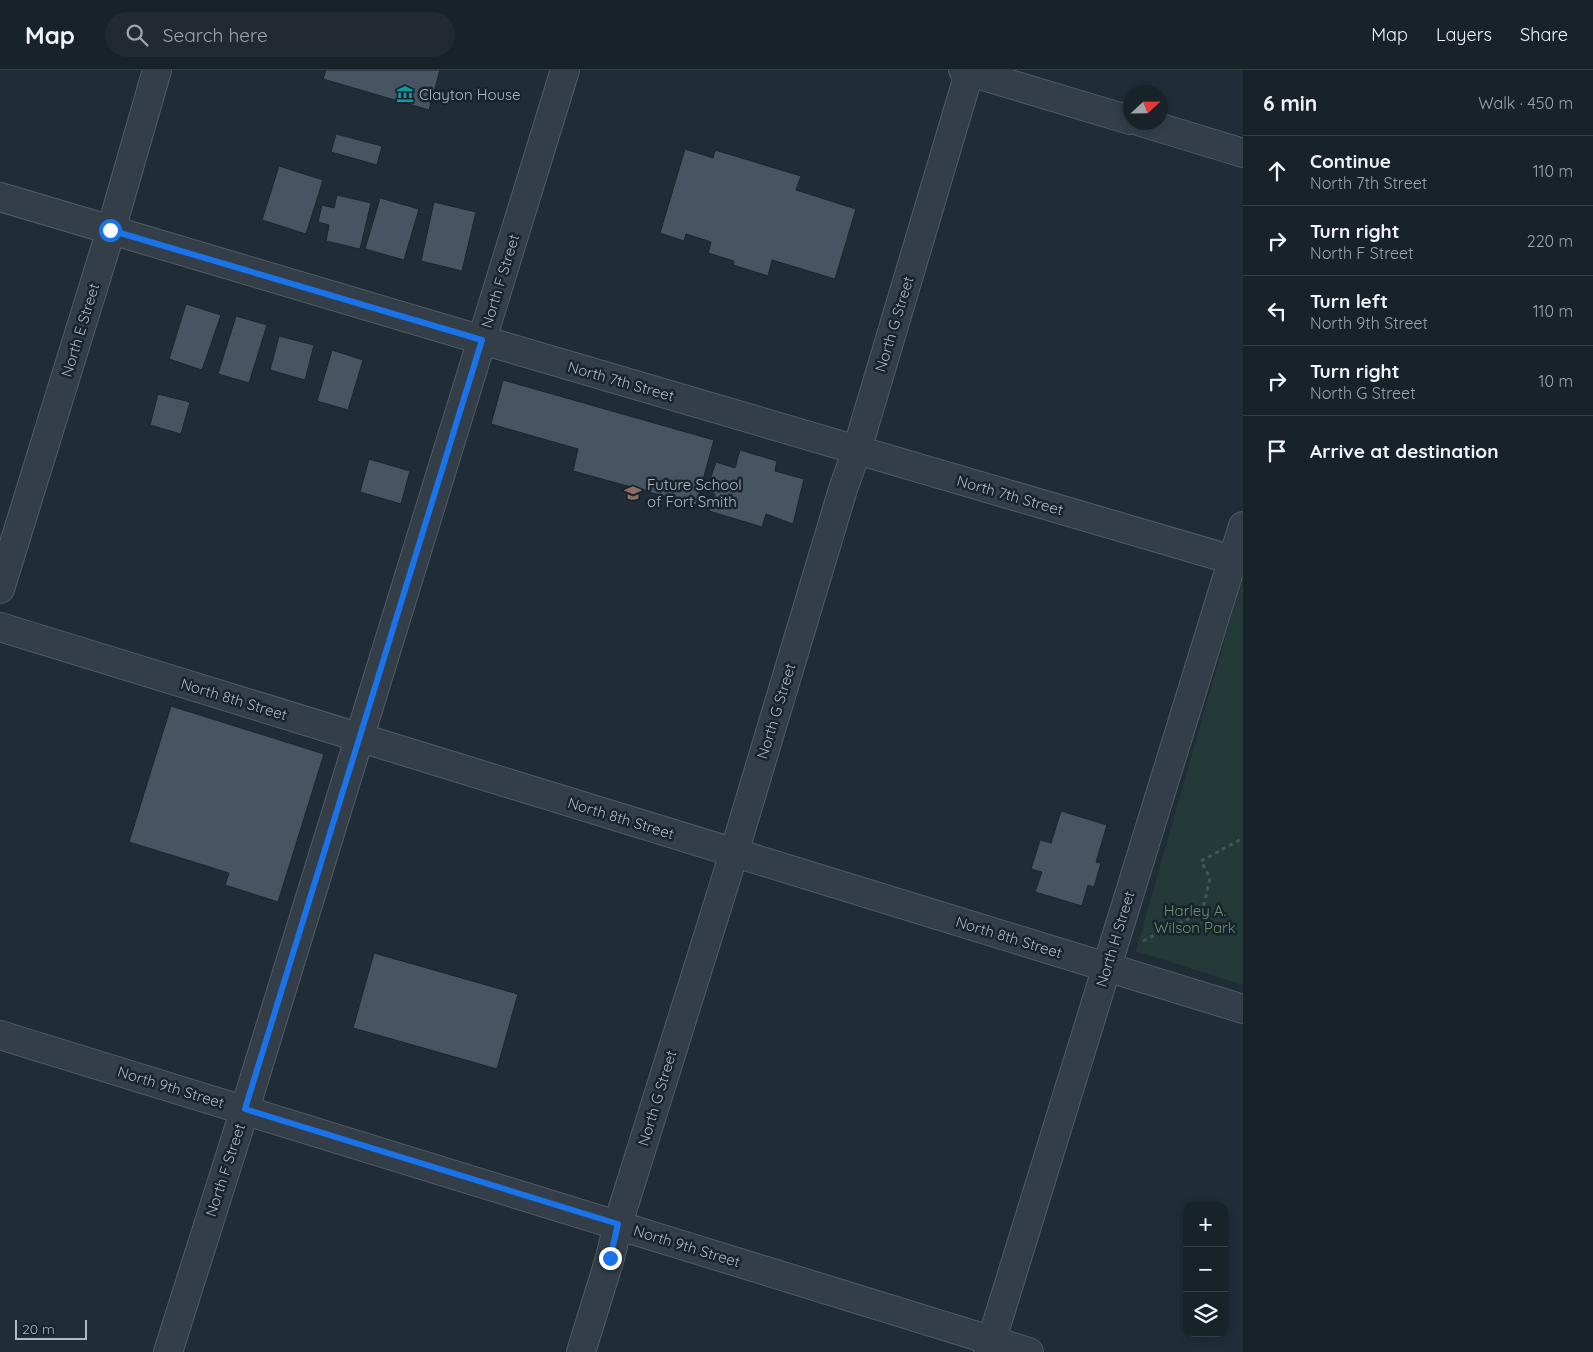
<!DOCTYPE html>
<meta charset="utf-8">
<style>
:root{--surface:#182229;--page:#212a31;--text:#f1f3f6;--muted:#9fa4a8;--line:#363f46}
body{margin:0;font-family:Quicksand,sans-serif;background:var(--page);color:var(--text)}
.controls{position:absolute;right:15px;bottom:15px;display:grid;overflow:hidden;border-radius:10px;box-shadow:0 2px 8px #0003}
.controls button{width:45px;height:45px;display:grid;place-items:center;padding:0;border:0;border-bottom:1px solid var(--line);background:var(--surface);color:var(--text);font:25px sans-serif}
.compass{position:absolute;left:1123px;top:15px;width:45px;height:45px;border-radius:50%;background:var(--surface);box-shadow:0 2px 8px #0003;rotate:68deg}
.scale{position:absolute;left:15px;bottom:12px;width:72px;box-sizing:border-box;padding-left:5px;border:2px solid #adb9c4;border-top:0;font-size:14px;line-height:18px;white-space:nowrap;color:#adb9c4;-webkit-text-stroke:4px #19232c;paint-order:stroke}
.stop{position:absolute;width:15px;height:15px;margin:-11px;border:4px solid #1a73e8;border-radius:50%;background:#fff}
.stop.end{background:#1a73e8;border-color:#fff;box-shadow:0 1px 5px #0008}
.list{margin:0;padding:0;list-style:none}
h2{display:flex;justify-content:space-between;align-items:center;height:65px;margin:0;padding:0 20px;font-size:21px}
h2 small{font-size:16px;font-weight:400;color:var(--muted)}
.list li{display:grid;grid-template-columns:32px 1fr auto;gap:15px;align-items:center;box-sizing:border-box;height:70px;padding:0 20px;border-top:1px solid var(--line)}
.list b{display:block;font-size:19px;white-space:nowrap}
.list p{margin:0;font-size:16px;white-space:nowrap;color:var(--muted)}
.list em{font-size:16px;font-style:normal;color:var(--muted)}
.icon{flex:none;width:28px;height:28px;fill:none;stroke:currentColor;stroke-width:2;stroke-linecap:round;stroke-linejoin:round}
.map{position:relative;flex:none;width:1243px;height:1282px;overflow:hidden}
header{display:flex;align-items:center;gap:30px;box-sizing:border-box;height:70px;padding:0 25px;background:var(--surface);border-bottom:1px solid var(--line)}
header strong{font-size:24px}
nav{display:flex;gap:28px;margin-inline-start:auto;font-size:18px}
.search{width:350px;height:45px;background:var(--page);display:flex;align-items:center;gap:12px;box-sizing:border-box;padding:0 18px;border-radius:28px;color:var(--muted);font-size:19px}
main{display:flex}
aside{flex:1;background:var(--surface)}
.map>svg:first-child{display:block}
</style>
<header>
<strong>Map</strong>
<div class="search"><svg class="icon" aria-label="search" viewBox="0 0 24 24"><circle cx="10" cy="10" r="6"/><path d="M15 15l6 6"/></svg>Search here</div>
<nav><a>Map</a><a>Layers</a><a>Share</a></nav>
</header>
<main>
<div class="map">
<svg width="1243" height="1282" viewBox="0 0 1243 1282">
<rect width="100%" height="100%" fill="#202d37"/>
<path fill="#233a39" d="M1242 509H1243V915L1136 881Z"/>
<g fill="#465561" stroke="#1b252e">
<path d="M326 0H440L429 40 323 9Z"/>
<path d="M336 64 382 76 377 95 331 82Z"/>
<path d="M685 79 713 88 715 80 801 106 796 120 856 139 835 209 772 190 768 206 733 195 734 191 708 183 711 172 686 164 684 171 660 163Z"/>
<path d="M279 96 323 110 306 164 262 150Z"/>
<path d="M337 125 371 133 360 179 326 171 329 155 318 152 322 135 334 138Z"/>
<path d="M380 128 419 139 404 190 365 179Z"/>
<path d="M434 132 476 142 462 201 421 191Z"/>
<path d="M186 234 221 245 202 300 169 289Z"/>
<path d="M236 246 267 255 249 313 218 304Z"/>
<path d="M279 266 314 275 305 310 270 300Z"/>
<path d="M332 280 363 290 348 340 317 331Z"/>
<path d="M503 310 714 370 696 435 573 401 578 379 491 354Z"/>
<path d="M158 324 190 332 181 364 150 355Z"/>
<path d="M740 380 777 391 775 401 804 409 793 454 766 444 762 457 709 441 715 424 706 422 716 392 735 398Z"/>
<path d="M369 389 410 401 401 434 360 422Z"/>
<path d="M171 636 324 684 278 832 225 815 229 803 129 772Z"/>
<path d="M1061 741 1107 755 1096 792 1101 793 1094 817 1088 815 1082 836 1035 822 1042 802 1031 799 1040 770 1051 773Z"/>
<path d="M374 883 518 924 497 999 353 958Z"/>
</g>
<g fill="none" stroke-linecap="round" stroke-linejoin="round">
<g stroke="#515c65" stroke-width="30">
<g id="minor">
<path d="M963 0 1130 50"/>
<path d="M1141 52 1243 83"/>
<path d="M0 127 482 270 1243 493"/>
<path d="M0 519 111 160 157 0"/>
<path d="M0 557 1243 939"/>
<path d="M0 965 1029 1282"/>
<path d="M168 1282 245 1039 565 0"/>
<path d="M581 1282 610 1188 618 1154 734 783 843 419 857 380 970 0"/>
<path d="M988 1282 1243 456"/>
</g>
</g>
<path stroke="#415756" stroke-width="3" stroke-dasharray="4 4" stroke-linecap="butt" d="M1143 871 1202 842 1210 808 1201 791 1243 768"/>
<use href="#minor" stroke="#333e48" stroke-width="28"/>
</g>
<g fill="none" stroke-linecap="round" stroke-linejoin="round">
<path stroke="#1a73e8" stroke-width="6" d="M110 160 482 270 245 1039 618 1154 610 1188"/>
</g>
<defs>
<g id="museum-bare" transform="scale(1.35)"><path d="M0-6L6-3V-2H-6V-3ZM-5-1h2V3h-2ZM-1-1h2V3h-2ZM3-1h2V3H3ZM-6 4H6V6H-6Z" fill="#0f9aa8" stroke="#19232c" stroke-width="2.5" paint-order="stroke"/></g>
<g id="school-bare" transform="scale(1.35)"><path d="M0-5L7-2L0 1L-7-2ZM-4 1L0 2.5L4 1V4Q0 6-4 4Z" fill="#8d6e63" stroke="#19232c" stroke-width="2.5" paint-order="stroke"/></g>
</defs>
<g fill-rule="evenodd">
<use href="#museum-bare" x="405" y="24"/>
<use href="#school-bare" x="633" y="423"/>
</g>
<g text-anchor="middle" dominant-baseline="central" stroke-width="5" stroke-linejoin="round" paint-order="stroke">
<g font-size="15" fill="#adb9c4" stroke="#19232c" text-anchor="start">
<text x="419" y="24">Clayton House</text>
<text x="647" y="414">Future School<tspan x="647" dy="17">of Fort Smith</tspan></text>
</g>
<g font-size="15" fill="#adb9c4" stroke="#19232c">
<text transform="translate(500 211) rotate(-73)">North F Street</text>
<text transform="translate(894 254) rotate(-73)">North G Street</text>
<text transform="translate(80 260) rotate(-73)">North E Street</text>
<text transform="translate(621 311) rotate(16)">North 7th Street</text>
<text transform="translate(1010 425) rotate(16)">North 7th Street</text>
<text transform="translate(234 629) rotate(17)">North 8th Street</text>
<text transform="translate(776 641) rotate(-73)">North G Street</text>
<text transform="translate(621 748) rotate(17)">North 8th Street</text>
<text transform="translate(1009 867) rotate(17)">North 8th Street</text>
<text transform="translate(1115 869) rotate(-73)">North H Street</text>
<text transform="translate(171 1017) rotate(17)">North 9th Street</text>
<text transform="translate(657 1028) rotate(-73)">North G Street</text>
<text transform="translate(225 1100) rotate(-72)">North F Street</text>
<text transform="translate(687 1176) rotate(17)">North 9th Street</text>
</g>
<g font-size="15" fill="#65956a" stroke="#19232c">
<text x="1195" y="840">Harley A.<tspan x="1195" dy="17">Wilson Park</tspan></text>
</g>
</g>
</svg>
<div class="controls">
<button>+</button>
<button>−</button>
<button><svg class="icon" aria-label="layers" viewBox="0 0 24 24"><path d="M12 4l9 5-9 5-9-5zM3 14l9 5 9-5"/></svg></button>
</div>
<svg class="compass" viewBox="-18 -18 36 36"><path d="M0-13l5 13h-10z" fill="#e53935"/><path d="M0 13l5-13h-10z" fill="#9fa4a8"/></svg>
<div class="scale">20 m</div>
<div class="stop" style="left:110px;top:160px"></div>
<div class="stop end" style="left:610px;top:1188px"></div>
</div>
<aside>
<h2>6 min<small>Walk · 450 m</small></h2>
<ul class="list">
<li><svg class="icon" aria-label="ahead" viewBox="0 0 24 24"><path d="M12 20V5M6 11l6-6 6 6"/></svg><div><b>Continue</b><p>North 7th Street</p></div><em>110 m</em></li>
<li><svg class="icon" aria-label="right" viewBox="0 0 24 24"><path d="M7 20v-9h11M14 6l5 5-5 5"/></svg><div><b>Turn right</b><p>North F Street</p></div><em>220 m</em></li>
<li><svg class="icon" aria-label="left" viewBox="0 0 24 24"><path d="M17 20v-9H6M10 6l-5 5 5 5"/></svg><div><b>Turn left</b><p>North 9th Street</p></div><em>110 m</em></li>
<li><svg class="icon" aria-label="right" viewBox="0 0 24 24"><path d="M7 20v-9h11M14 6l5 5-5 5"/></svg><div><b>Turn right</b><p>North G Street</p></div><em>10 m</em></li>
<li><svg class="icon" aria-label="arrive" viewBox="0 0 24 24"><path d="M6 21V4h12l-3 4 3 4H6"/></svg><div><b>Arrive at destination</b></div></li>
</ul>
</aside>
</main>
